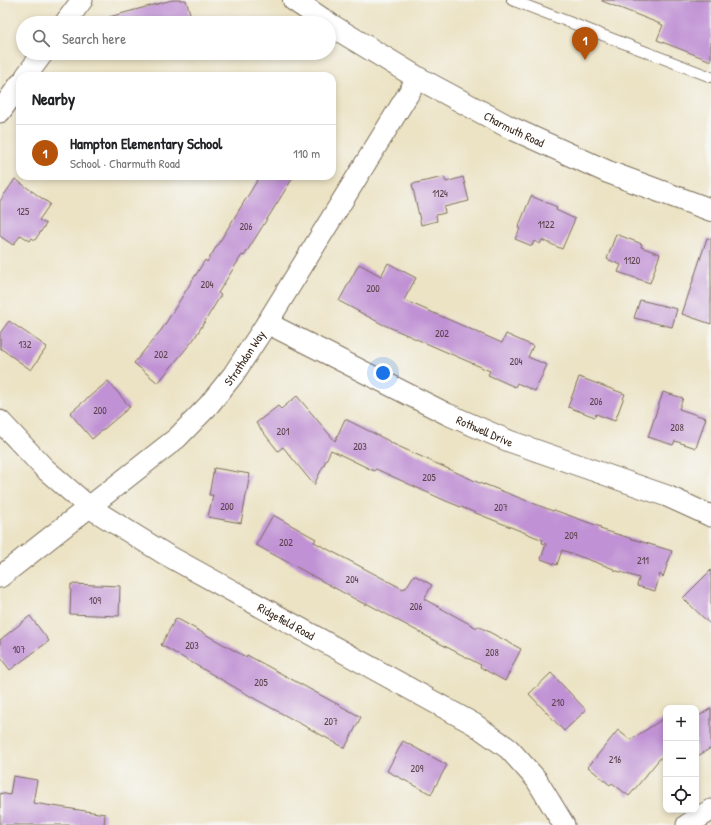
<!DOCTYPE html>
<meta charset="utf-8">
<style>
:root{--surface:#fff;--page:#f2f2f2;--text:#202124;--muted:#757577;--line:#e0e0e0;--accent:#b45309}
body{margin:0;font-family:"Patrick Hand",sans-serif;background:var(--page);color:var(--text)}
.controls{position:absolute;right:12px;bottom:12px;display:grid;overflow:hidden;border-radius:8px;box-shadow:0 2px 6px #0003}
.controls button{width:36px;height:36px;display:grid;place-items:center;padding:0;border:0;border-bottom:1px solid var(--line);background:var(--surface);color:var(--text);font:20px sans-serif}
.you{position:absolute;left:383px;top:373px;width:14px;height:14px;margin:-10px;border:3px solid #fff;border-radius:50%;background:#1a73e8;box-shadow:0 0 0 6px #1a73e833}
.badge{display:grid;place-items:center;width:26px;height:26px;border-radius:50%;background:var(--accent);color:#fff;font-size:13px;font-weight:700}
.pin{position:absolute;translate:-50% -33px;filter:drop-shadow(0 1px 2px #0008)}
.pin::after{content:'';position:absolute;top:21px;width:14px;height:12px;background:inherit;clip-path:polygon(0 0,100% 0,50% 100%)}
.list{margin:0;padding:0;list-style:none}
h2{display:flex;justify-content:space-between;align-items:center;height:52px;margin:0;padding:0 16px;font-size:17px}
h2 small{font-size:13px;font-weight:400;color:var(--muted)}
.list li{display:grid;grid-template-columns:26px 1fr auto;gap:12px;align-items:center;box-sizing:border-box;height:56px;padding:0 16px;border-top:1px solid var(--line)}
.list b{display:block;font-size:15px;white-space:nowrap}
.list p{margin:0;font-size:13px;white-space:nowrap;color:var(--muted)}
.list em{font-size:13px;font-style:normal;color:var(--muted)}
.icon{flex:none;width:22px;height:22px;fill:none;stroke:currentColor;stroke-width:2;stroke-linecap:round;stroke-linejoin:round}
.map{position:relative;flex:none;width:711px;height:825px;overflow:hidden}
.search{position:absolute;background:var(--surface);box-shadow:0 2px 6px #0003;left:16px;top:16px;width:320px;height:44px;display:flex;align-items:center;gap:10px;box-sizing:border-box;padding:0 14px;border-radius:22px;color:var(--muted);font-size:15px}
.panel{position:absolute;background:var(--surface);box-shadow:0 2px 6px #0003;left:16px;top:72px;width:320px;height:108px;border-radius:12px}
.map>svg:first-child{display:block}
</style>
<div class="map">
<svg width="711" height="825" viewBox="0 0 711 825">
<rect width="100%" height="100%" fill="#f6f6f2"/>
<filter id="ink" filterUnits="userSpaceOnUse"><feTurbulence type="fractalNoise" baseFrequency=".025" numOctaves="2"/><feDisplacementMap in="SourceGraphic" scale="8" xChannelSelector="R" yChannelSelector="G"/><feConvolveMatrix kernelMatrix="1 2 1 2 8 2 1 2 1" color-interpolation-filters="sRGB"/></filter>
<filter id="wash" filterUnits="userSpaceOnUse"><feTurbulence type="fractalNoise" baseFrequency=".012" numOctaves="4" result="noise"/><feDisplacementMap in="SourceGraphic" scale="16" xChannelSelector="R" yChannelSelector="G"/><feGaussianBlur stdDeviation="0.9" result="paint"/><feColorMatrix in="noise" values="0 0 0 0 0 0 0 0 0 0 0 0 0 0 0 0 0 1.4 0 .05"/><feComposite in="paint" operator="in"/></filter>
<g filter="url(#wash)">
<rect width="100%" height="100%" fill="#ece3c5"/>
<g id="blocks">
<g fill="#c091d4">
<path d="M172 0H186L193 23H109V17Z"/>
<path d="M602 0H711V61L657 40 663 25 602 1Z"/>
<path d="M260 176H294L244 256 242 255 218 293 221 295 194 339 158 383 134 363 162 329 205 260 207 262Z"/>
<path d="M444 177 446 182 463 177 469 201 444 207 445 213 436 215 437 221 421 225 412 184Z"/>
<path d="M15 179 50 204 39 220 46 224 35 240 32 238 30 241 21 235 13 245 0 236V201Z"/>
<path d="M531 196 557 207 556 210 575 219 562 249 542 240 540 244 534 241 532 246 515 239 520 229 518 228Z"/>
<path d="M616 234 642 244 641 247 660 254 650 283 618 272 621 265 607 259Z"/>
<path d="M707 238 711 239V324L682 314Z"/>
<path d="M388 263 416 278 404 300 502 343 506 334 533 346 528 357 547 365 535 391 517 383 515 387 488 375 490 371 382 324 339 301 359 264 381 276Z"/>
<path d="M640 300 677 309 672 327 634 318Z"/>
<path d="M9 321 47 347 31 370 0 348V333Z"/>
<path d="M579 377 625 394 615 421 596 414 595 417 568 407Z"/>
<path d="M108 381 130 407 92 439 70 413Z"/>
<path d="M663 392 683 398 679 409 706 418 696 448 675 441 673 445 648 437Z"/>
<path d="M297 396 335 441 345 419 389 441V442L484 485V484L553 511 554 510 601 527 600 529 672 551 663 577 660 574 655 591 637 586 639 578 614 570V569L562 550 557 565 541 559 546 544 542 543 543 540 446 501 376 469 374 471 331 450 314 485 283 447 278 451 256 423 278 406 281 409Z"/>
<path d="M214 468 250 474 241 523 208 517 213 495H209Z"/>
<path d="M273 515 316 539 314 542 403 589 404 588H406L414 575 432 585 424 599 477 628 478 626 521 649 505 681 480 667 481 665 441 644 366 603V605L256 545Z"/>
<path d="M711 570V625L683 598Z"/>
<path d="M71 584 120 586 119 616 70 614Z"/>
<path d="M30 616 49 641 10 670 0 657V640Z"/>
<path d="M176 618 246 657 247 655 361 717 345 748 257 700 161 645Z"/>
<path d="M551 673 586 710 564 731 529 694Z"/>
<path d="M711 708V748L696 757V718Z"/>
<path d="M666 717V751L629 796 612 783 610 785 588 767 618 730 630 740Z"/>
<path d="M403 741 447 765 431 794 387 771Z"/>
<path d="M13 776 37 780 33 803 105 814 104 825H0V793L10 795Z"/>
</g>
</g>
</g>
<g filter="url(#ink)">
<use href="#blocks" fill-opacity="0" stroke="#796b58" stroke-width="1"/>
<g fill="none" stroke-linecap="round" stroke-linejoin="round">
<g stroke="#796b58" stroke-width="12">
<path id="service" d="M512 0 711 77"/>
</g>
<g stroke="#796b58" stroke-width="23">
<g id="minor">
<path d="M65 23 82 0"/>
<path d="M26 76 43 53"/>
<path d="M0 112 20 84"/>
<path id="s1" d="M267 323 447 414 509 441 667 496 711 516"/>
<path id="s2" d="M0 421 44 468 89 507 165 554 474 724 509 749 536 779 564 825"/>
<path id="s3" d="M0 577 177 438 208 406 233 375 267 323 418 78"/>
<path d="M687 825 711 810"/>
</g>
</g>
<g stroke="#796b58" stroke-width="24">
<g id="tertiary">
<path d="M294 0 328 23"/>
<path id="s4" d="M329 24 418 78 509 127 608 172 711 210"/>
</g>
</g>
<use href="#service" stroke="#fff" stroke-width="10"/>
<use href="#minor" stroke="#fff" stroke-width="21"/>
<use href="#tertiary" stroke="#fff" stroke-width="22"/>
</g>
</g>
<g text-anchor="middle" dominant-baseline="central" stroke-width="3" stroke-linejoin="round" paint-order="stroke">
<g font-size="10" fill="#5c444c">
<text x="440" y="193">1124</text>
<text x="23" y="211">125</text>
<text x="546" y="224">1122</text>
<text x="246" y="226">206</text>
<text x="632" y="260">1120</text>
<text x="207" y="284">204</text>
<text x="373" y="288">200</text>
<text x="442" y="333">202</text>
<text x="25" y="344">132</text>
<text x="161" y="354">202</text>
<text x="516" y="361">204</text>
<text x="596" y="401">206</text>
<text x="100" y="410">200</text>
<text x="677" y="427">208</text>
<text x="283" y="431">201</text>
<text x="360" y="446">203</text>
<text x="429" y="477">205</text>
<text x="227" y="506">200</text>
<text x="501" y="507">207</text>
<text x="571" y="535">209</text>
<text x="286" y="542">202</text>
<text x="643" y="560">211</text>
<text x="352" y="579">204</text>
<text x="95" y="600">109</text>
<text x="416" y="606">206</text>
<text x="192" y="645">203</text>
<text x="19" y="649">107</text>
<text x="492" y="652">208</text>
<text x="261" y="682">205</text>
<text x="558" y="702">210</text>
<text x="331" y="721">207</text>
<text x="615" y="759">216</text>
<text x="417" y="768">209</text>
</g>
<g font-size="12" fill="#3b2a1e" stroke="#f6f6f2">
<text stroke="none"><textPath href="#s4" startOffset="213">Charmuth Road</textPath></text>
<text stroke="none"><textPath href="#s3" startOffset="330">Strathdon Way</textPath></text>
<text stroke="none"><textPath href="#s1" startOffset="243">Rothwell Drive</textPath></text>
<text stroke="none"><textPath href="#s2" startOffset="352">Ridgefield Road</textPath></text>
</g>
</g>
</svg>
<div class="controls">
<button>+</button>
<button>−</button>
<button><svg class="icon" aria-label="locate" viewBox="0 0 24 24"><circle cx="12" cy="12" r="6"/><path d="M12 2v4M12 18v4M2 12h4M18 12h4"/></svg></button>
</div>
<div class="you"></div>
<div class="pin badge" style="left:585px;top:60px">1</div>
<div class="search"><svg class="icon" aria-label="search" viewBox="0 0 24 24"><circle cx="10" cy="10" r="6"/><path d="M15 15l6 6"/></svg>Search here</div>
<section class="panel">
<h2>Nearby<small></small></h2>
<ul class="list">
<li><span class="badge">1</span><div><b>Hampton Elementary School</b><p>School · Charmuth Road</p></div><em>110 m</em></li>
</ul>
</section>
</div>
